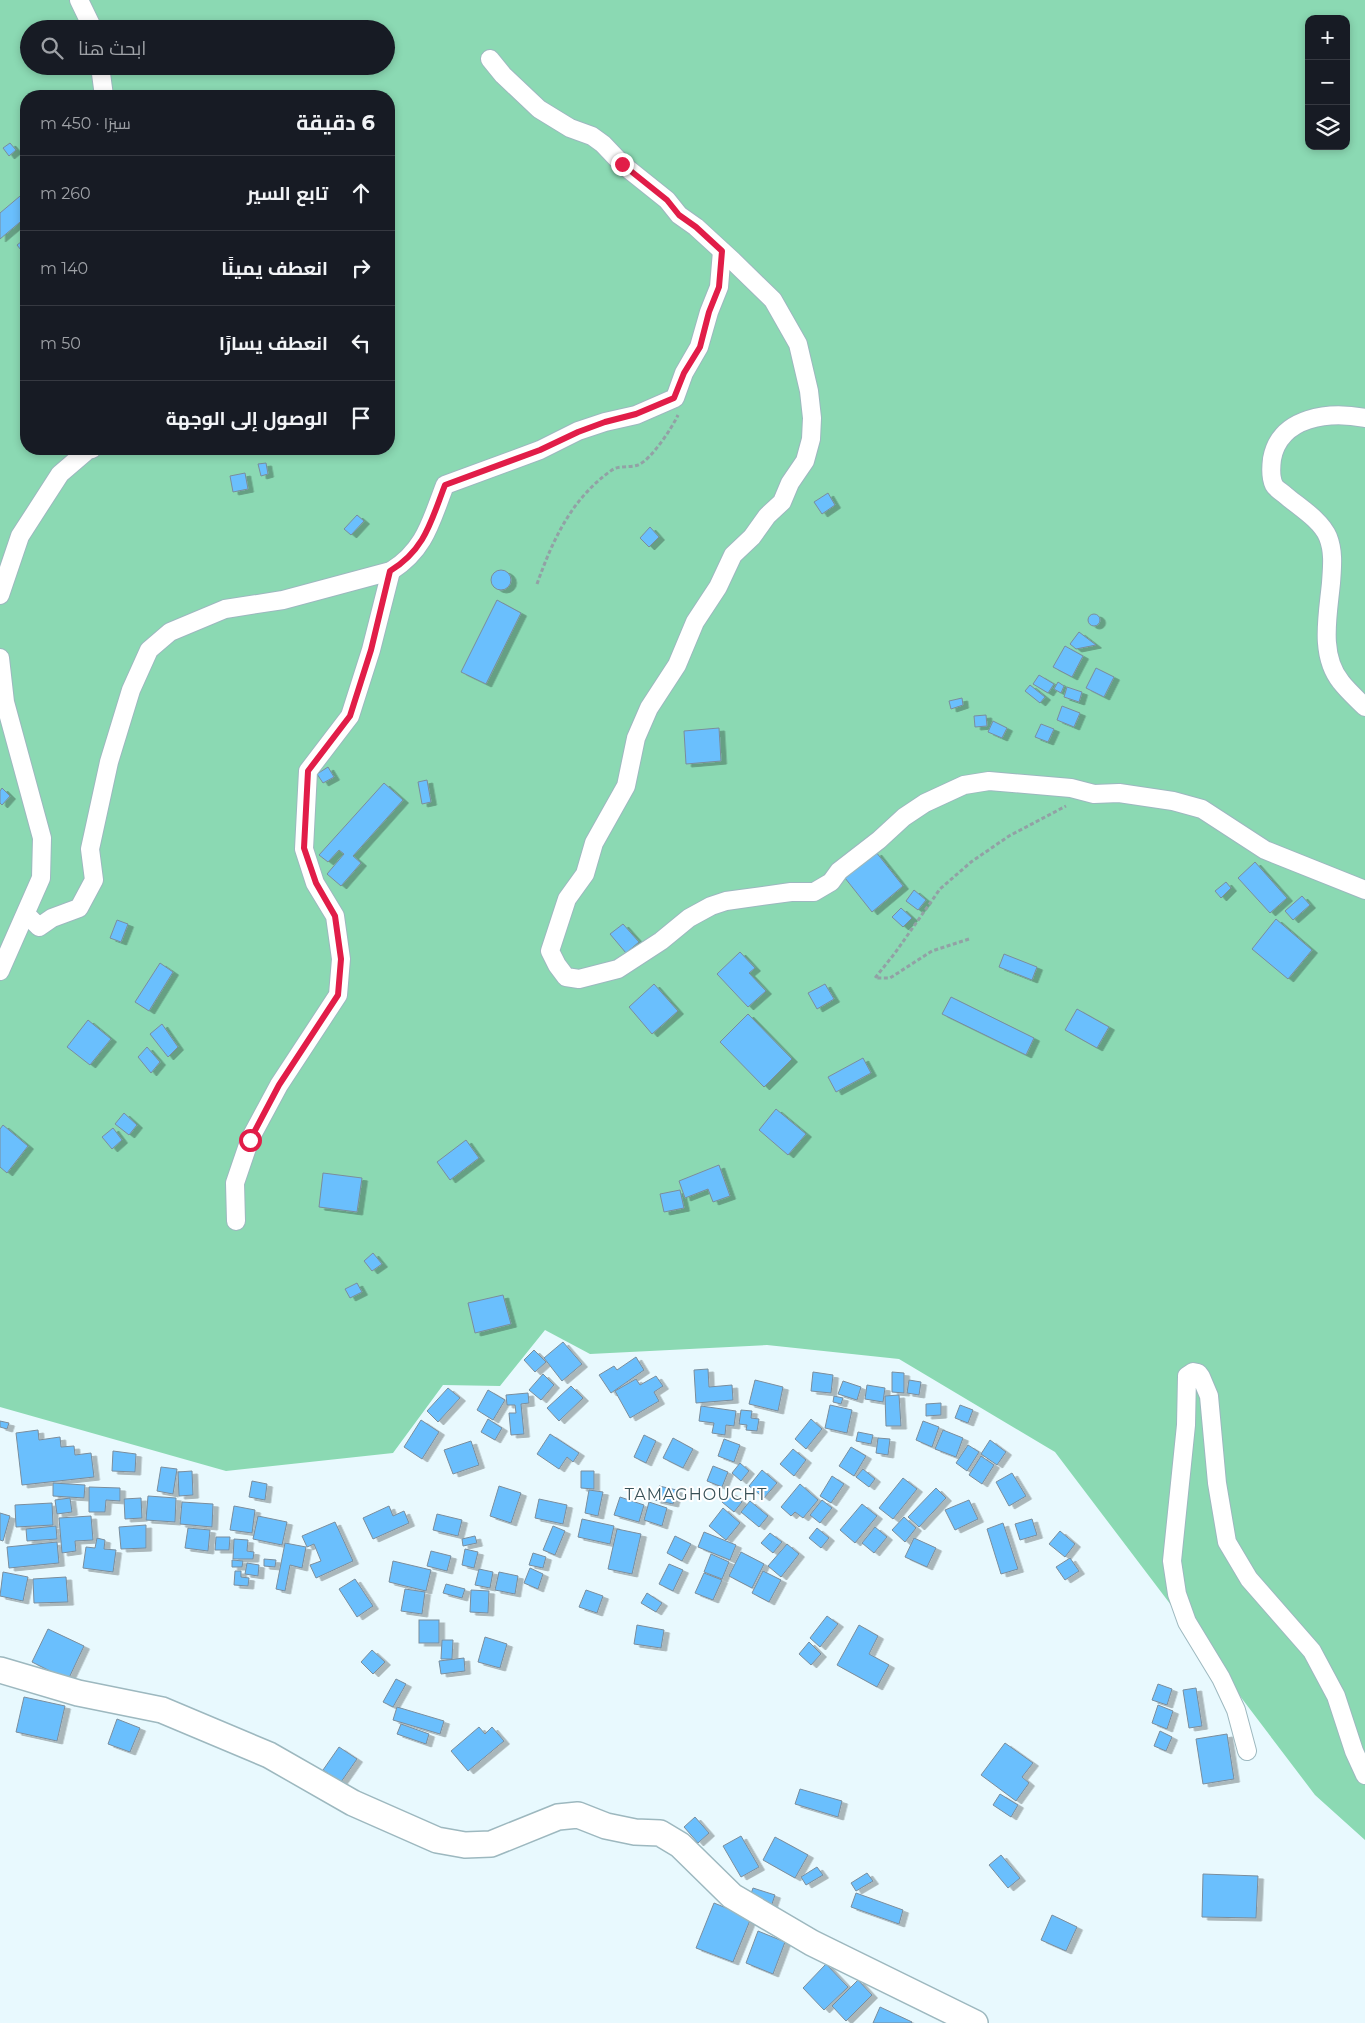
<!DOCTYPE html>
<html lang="ar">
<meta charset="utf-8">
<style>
:root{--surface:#171b24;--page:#20242c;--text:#f1f3f6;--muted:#9ea1a6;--line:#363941}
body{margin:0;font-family:Montserrat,Cairo,sans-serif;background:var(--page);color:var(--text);direction:rtl}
.controls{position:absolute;right:15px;top:15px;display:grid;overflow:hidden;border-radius:10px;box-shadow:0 2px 8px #0003}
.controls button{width:45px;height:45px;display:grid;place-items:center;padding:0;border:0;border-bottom:1px solid var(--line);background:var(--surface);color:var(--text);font:25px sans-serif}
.stop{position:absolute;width:15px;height:15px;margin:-11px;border:4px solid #e11d48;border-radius:50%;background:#fff}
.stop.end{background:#e11d48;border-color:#fff;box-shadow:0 1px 5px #0008}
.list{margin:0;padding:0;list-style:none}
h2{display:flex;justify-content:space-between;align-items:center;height:65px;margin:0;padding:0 20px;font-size:21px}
h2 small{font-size:16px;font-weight:400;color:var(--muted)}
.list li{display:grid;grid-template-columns:32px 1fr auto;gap:15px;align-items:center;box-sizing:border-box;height:75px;padding:0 20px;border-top:1px solid var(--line)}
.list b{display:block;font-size:19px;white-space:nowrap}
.list em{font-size:16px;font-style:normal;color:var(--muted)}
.icon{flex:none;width:28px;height:28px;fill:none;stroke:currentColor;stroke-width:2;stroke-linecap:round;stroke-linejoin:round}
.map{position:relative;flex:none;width:1365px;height:2023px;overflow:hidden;direction:ltr}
.search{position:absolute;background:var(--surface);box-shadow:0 2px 8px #0003;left:20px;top:20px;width:375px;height:55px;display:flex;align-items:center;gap:12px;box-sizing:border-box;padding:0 18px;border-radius:28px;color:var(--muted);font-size:19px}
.panel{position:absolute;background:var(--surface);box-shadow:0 2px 8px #0003;left:20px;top:90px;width:375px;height:365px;border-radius:20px;direction:rtl}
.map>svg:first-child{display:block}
</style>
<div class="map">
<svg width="1365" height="2023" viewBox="0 0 1365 2023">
<defs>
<filter id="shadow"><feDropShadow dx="5.5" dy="3" stdDeviation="0" flood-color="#0004"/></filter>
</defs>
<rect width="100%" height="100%" fill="#e8f9fe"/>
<path fill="#8bd9b3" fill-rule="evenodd" d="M0 0H1365V1840L1315 1795 1055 1452 899 1359 767 1345 590 1354 545 1330 500 1386 443 1385 393 1453 226 1471 0 1407ZM1309 19H1346V146H1309ZM29 29H386V66H29ZM26 96H389V449H26Z"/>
<g fill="#6bbffd" stroke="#7a8d9c" filter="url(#shadow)">
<path d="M10 143 16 150 9 156 3 148Z"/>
<path d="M26 191V217L0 239V213Z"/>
<path d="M26 238V252L24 254 17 245Z"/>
<path d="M266 463 268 474 261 476 258 464Z"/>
<path d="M245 473 248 489 233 492 230 476Z"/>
<path d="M828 493 835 505 822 514 814 502Z"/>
<path d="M357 515 364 521 351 535 344 529Z"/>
<path d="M650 527 659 537 649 547 640 538Z"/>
<circle cx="501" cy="580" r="10"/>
<path d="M497 600 521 613 486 684 461 672Z"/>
<circle cx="1094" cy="620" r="6"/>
<path d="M1079 632 1096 645 1076 649 1070 644Z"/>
<path d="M1065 646 1083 656 1072 677 1053 667Z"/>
<path d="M1096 668 1114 677 1104 697 1086 688Z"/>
<path d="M1039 675 1054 684 1048 693 1033 684Z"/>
<path d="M1058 682 1064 686 1061 693 1054 689Z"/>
<path d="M1030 685 1045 697 1040 703 1025 691Z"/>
<path d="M1067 687 1082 692 1079 702 1064 697Z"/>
<path d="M962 698 963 705 951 709 949 701Z"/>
<path d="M1062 706 1080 713 1074 727 1057 720Z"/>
<path d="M986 715 987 726 975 727 974 716Z"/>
<path d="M993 721 1007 728 1002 738 988 732Z"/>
<path d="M1041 724 1054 729 1048 742 1035 737Z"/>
<path d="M719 728 721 761 686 764 684 731Z"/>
<path d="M328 767 334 777 323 783 317 774Z"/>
<path d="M427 780 431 802 422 804 418 782Z"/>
<path d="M384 783 403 800 353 856 361 863 341 886 327 874 344 854 339 850 328 862 319 855Z"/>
<path d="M2 788 10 796 2 805 0 803V791Z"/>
<path d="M876 852 903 886 872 912 845 878Z"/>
<path d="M1255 862 1287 898 1270 913 1238 878Z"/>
<path d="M1226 882 1231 888 1221 898 1215 891Z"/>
<path d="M914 890 926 900 918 910 906 901Z"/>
<path d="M1302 896 1310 905 1293 920 1285 911Z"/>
<path d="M901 908 912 918 903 927 892 917Z"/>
<path d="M1276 919 1312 950 1288 979 1252 949Z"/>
<path d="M117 920 128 924 121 942 110 938Z"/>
<path d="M623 924 639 942 626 953 610 934Z"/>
<path d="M740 952 755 968 749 973 766 991 748 1007 717 974Z"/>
<path d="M1004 954 1037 967 1032 980 999 967Z"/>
<path d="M160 963 173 972 149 1011 135 1002Z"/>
<path d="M654 984 678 1011 652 1034 629 1007Z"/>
<path d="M825 984 834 999 817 1009 808 993Z"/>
<path d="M951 997 1034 1038 1026 1055 942 1014Z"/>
<path d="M1077 1009 1109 1027 1097 1048 1065 1030Z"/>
<path d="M748 1014 792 1059 764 1087 720 1042Z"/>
<path d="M88 1020 111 1039 90 1065 67 1047Z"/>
<path d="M162 1024 178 1047 168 1057 150 1034Z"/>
<path d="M147 1047 160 1062 151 1073 138 1057Z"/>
<path d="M863 1058 871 1073 836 1092 828 1077Z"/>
<path d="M776 1109 806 1134 788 1155 759 1130Z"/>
<path d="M124 1113 137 1125 129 1135 115 1124Z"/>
<path d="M3 1125 28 1146 7 1173 0 1167V1129Z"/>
<path d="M113 1128 122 1140 112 1149 102 1137Z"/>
<path d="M466 1140 479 1158 450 1180 437 1162Z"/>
<path d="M719 1165 730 1196 713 1202 708 1189 685 1198 679 1181Z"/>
<path d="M323 1173 362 1178 357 1212 319 1207Z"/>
<path d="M680 1190 684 1208 664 1212 660 1194Z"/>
<path d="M373 1253 382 1264 372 1271 364 1261Z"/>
<path d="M357 1283 362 1292 350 1298 345 1289Z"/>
<path d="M503 1295 511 1324 475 1333 468 1303Z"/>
<path d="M563 1342 582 1364 562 1381 544 1358Z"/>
<path d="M534 1350 546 1362 535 1372 524 1360Z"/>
<path d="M636 1357 644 1370 611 1393 599 1375 614 1366 617 1370Z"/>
<path d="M708 1369 709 1387 732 1385 733 1400 696 1403 694 1370Z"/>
<path d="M813 1372 833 1375 831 1393 811 1391Z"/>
<path d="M892 1372 904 1373V1393L892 1392Z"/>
<path d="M543 1374 554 1385 541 1400 529 1390Z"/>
<path d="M656 1376 663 1386 654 1392 659 1401 630 1418 615 1391 636 1379 640 1385Z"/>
<path d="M755 1380 783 1387 778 1411 749 1404Z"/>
<path d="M909 1380 921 1382 919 1395 907 1393Z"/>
<path d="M843 1381 861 1387 857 1400 838 1394Z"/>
<path d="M867 1385 885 1388 883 1402 865 1399Z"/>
<path d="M571 1386 583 1398 559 1421 547 1408Z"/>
<path d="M448 1388 460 1398 438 1422 427 1411Z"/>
<path d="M488 1390 505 1400 493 1420 477 1410Z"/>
<path d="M528 1393 529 1403 521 1404 524 1434 511 1435 509 1413H516L515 1405H507L506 1395Z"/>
<path d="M899 1395 901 1426H886L885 1396Z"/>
<path d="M834 1396 843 1398 841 1404 833 1402Z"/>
<path d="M941 1403V1415L926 1416V1404Z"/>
<path d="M830 1405 852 1410 847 1433 825 1428Z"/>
<path d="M960 1405 973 1410 968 1423 955 1418Z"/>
<path d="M701 1406 736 1411 734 1426 726 1425 725 1435 712 1433 714 1423 699 1421Z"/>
<path d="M741 1410 752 1411 751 1418 759 1419 757 1431 746 1430 747 1425 739 1424Z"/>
<path d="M488 1419 502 1428 495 1440 481 1432Z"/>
<path d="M811 1419 822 1429 806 1449 795 1439Z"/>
<path d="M421 1420 439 1432 422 1459 404 1447Z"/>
<path d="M0 1421 9 1423 7 1429 0 1427Z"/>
<path d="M923 1421 939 1427 932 1447 916 1440Z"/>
<path d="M38 1430 39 1440 60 1437 61 1447 74 1446 75 1455 91 1453 94 1477 22 1485 16 1433Z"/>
<path d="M943 1430 963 1438 956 1457 935 1449Z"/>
<path d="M858 1432 873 1435 871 1444 856 1441Z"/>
<path d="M550 1434 579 1453 573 1462 567 1457 559 1469 537 1454Z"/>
<path d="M644 1435 656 1441 646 1463 634 1457Z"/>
<path d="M673 1438 693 1449 683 1468 663 1458Z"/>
<path d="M878 1438 890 1439 888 1455 876 1453Z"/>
<path d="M724 1439 740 1445 734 1462 718 1456Z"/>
<path d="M990 1440 1006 1452 997 1465 981 1454Z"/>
<path d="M471 1441 479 1465 453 1474 444 1450Z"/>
<path d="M968 1445 979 1452 967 1471 956 1463Z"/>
<path d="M851 1447 866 1456 854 1476 839 1466Z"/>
<path d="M793 1449 806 1460 794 1476 780 1464Z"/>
<path d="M113 1451 136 1454 135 1472 112 1471Z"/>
<path d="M981 1456 994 1465 982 1484 969 1475Z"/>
<path d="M740 1463 749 1471 741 1481 732 1473Z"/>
<path d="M713 1466 728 1472 722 1487 707 1481Z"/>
<path d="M161 1467 177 1469 173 1494 157 1491Z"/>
<path d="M863 1469 875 1479 869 1487 856 1477Z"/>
<path d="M762 1470 777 1483 764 1498 749 1486Z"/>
<path d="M192 1471 193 1495 179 1496 178 1472Z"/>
<path d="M581 1471H594V1489L581 1488Z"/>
<path d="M1012 1473 1026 1496 1009 1506 996 1482Z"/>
<path d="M832 1476 844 1484 831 1503 820 1496Z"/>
<path d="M903 1478 917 1489 893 1519 879 1508Z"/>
<path d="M252 1481 267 1484 265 1500 249 1497Z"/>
<path d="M53 1483 85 1485 84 1498 53 1496Z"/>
<path d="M800 1484 818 1500 803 1518 795 1512 791 1516 781 1507Z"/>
<path d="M499 1486 521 1493 511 1523 490 1516Z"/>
<path d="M659 1486 677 1490 673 1504 655 1500Z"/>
<path d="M89 1487 120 1488V1501L106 1500 105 1512H89Z"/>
<path d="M936 1488 946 1498 919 1527 908 1517Z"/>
<path d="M589 1490 603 1492 598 1516 585 1513Z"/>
<path d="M730 1492 742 1502 734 1512 722 1502Z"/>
<path d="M148 1496 176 1498 175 1522 146 1520Z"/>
<path d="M620 1497 644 1505 639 1522 614 1515Z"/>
<path d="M70 1498 72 1512 57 1514 55 1500Z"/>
<path d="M141 1498 142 1518 125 1519 124 1499Z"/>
<path d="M539 1499 567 1505 563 1524 535 1518Z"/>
<path d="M822 1500 832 1508 820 1523 810 1515Z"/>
<path d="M969 1500 978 1519 955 1530 945 1510Z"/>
<path d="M750 1501 768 1516 759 1527 741 1512Z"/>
<path d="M182 1502 213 1504 212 1527 180 1524Z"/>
<path d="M649 1502 667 1508 662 1526 644 1520Z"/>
<path d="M52 1503 53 1525 16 1527 15 1505Z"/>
<path d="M862 1504 877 1516 855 1543 840 1530Z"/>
<path d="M234 1506 255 1510 252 1533 230 1530Z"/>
<path d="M389 1506 393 1516 404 1511 409 1523 373 1539 363 1518Z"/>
<path d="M723 1508 740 1523 726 1540 709 1526Z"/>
<path d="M0 1513 10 1516 3 1541 0 1540Z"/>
<path d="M437 1514 462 1520 458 1536 433 1530Z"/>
<path d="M91 1516 93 1540 75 1541 76 1551 62 1553 59 1518Z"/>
<path d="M258 1516 287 1522 282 1545 253 1539Z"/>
<path d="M904 1517 916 1528 905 1542 892 1530Z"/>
<path d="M582 1519 614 1526 610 1544 578 1537Z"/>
<path d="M1032 1519 1037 1535 1020 1540 1015 1524Z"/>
<path d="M335 1522 353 1561 316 1578 310 1565 321 1561 314 1544 307 1547 302 1536Z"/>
<path d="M1003 1523 1018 1569 1001 1574 987 1529Z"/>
<path d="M146 1525V1548L121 1549 119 1527Z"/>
<path d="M56 1526 57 1539 27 1541 26 1529Z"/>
<path d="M553 1526 565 1531 555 1555 543 1550Z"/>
<path d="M875 1527 887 1537 874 1553 862 1543Z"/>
<path d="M188 1528 210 1530 208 1551 185 1548Z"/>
<path d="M817 1528 829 1538 821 1548 809 1538Z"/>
<path d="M617 1529 641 1534 632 1574 608 1569Z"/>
<path d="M1060 1531 1075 1544 1065 1557 1049 1544Z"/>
<path d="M704 1532 736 1545 730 1560 698 1547Z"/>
<path d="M770 1533 782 1542 773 1553 761 1543Z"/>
<path d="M475 1536 477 1543 463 1546 462 1539Z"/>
<path d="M675 1536 691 1544 682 1561 667 1553Z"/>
<path d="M216 1537H230L229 1550H215Z"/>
<path d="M97 1538 105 1540 104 1549 116 1550 113 1572 83 1568 86 1547 95 1548Z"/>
<path d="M914 1538 936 1548 927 1567 905 1557Z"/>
<path d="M234 1539 248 1540 247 1551 254 1552 253 1559H233Z"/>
<path d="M57 1542 59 1563 9 1568 7 1547Z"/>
<path d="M285 1543 306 1547 302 1568 290 1565 285 1591 276 1589Z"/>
<path d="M787 1544 799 1554 781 1577 768 1566Z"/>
<path d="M465 1549 478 1552 474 1568 462 1565Z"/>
<path d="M431 1551 451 1556 447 1571 427 1566Z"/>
<path d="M741 1552 764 1564 752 1588 729 1576Z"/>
<path d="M533 1553 546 1557 543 1568 529 1565Z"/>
<path d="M711 1554 729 1562 722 1579 704 1572Z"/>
<path d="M1070 1558 1079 1571 1065 1580 1056 1567Z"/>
<path d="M264 1559 276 1560 275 1567 264 1566Z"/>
<path d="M232 1560 243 1561 242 1567H232Z"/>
<path d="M393 1561 431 1570 426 1591 389 1582Z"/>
<path d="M247 1563 259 1565 258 1576 245 1574Z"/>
<path d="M669 1564 683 1570 673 1591 659 1584Z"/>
<path d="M530 1568 543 1574 538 1589 524 1583Z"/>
<path d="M479 1569 493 1572 490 1588 475 1585Z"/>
<path d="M235 1571H241V1577L249 1578 248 1586 234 1585Z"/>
<path d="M763 1571 781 1580 769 1602 752 1593Z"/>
<path d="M3 1572 28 1577 23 1601 0 1596Z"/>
<path d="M499 1572 518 1576 515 1594 495 1590Z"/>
<path d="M704 1573 722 1580 713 1600 695 1593Z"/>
<path d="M66 1577 68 1602 34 1603 33 1579Z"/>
<path d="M355 1579 373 1606 357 1617 339 1589Z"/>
<path d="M446 1584 465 1589 462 1598 443 1593Z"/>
<path d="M405 1589 425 1592 422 1614 401 1611Z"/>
<path d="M471 1590 489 1591 488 1613 470 1612Z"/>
<path d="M586 1590 603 1596 597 1613 579 1607Z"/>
<path d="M647 1593 662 1603 656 1612 641 1603Z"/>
<path d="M827 1616 838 1624 820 1647 810 1638Z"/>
<rect x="419" y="1620" width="20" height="23"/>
<path d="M637 1625 664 1630 661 1648 634 1644Z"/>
<path d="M859 1625 878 1636 869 1654 889 1665 877 1687 837 1665Z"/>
<path d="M48 1629 84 1646 68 1680 32 1662Z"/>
<path d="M485 1637 507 1644 500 1668 478 1662Z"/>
<path d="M442 1640H453L452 1659H441Z"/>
<path d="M809 1642 821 1654 811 1665 799 1654Z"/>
<path d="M372 1650 385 1662 373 1674 361 1662Z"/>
<path d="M464 1658 465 1671 441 1674 439 1661Z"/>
<path d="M396 1679 406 1684 393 1707 383 1702Z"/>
<path d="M1158 1684 1172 1689 1167 1705 1152 1700Z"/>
<path d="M1196 1688 1202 1726 1189 1728 1183 1690Z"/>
<path d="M24 1697 65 1706 57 1741 16 1732Z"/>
<path d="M1158 1705 1173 1711 1167 1729 1152 1723Z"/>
<path d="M397 1707 444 1721 440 1734 393 1720Z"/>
<path d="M117 1719 140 1728 130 1752 108 1744Z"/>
<path d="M401 1724 429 1734 426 1744 397 1734Z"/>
<path d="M479 1727 485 1734 492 1727 504 1741 468 1771 451 1751Z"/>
<path d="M1160 1731 1172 1737 1166 1751 1154 1746Z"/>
<path d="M1227 1734 1234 1779 1203 1784 1196 1739Z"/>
<path d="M1005 1743 1033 1763 1022 1777 1029 1783 1016 1801 981 1775Z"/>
<path d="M339 1747 357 1759 341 1782 323 1770Z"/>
<path d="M800 1789 842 1801 838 1817 795 1804Z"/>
<path d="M1000 1794 1018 1805 1011 1817 993 1805Z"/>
<path d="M695 1817 709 1833 698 1843 684 1827Z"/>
<path d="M741 1836 759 1867 741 1877 723 1846Z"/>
<path d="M775 1837 808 1855 795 1878 763 1860Z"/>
<path d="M1001 1855 1020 1878 1008 1888 989 1865Z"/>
<path d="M817 1867 823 1875 806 1885 801 1877Z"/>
<path d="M867 1873 873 1881 856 1891 851 1883Z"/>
<path d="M1203 1874 1258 1876 1256 1918 1202 1917Z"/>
<path d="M753 1888 775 1895 771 1907 749 1899Z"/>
<path d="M856 1893 903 1910 899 1924 851 1907Z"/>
<path d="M714 1903 751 1918 733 1962 696 1948Z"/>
<path d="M1052 1915 1077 1927 1066 1951 1041 1940Z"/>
<path d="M758 1931 785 1942 773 1974 746 1963Z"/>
<path d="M826 1964 848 1987 824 2010 803 1988Z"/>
<path d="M858 1980 872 1995 846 2021 832 2006Z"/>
<path d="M880 2007 912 2022 911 2023H873Z"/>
</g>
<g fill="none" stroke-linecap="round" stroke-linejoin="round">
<g stroke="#9db8bf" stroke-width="20">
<g id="street">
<path d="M79 0 93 29"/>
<path d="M490 59 503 75 539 109 570 128 592 136 603 144 622 164 667 200 679 215 696 227 733 261 773 300 798 344 809 391 812 418 811 439 805 461 790 483 782 502 767 516 752 537 733 555 718 587 695 622 677 665 649 708 636 738 626 786 594 843 585 874 567 899 550 951 557 965 566 977 579 979 618 969 661 941 689 918 711 906 726 901 791 892H814L831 882 839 871 879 840 904 817 925 803 964 785 989 781 1071 788 1094 794 1119 793 1173 801 1202 809 1265 850 1365 890"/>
<path d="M100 66 104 96"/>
<path d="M1365 418C1330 411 1280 416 1272 459 1271 467 1270 477 1274 485 1276 489 1282 492 1285 495 1299 507 1321 520 1328 537 1334 552 1332 568 1331 583 1328 615 1319 655 1341 682 1348 691 1357 699 1365 707"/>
<path d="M0 595 20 536 60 474 88 450 92 449"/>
<path d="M0 658 5 702 42 838 41 878 0 971"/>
<path d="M26 914 39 927 52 918 79 908 94 880 90 849 109 762 131 690 149 650 170 632 225 609 283 600 391 571C425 550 431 521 445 485L540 450 578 431 605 422 636 415 675 398 684 373 699 347 709 312 719 287 722 251"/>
<path d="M236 1221 235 1183 250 1139 279 1085 338 995 341 959 335 916 315 883 304 849 308 771 350 716 371 650 391 571"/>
<path d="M1247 1751 1236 1710 1221 1678 1187 1622 1177 1594 1172 1561 1186 1425 1187 1376 1193 1372 1198 1373 1201 1377 1209 1396 1217 1483 1227 1542 1249 1579 1312 1651 1336 1696 1354 1751 1365 1775"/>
</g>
</g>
<g stroke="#9db8bf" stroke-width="28">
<path id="secondary" d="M0 1670 78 1693 162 1710 269 1755 353 1803 437 1840 465 1845 491 1844 558 1817 578 1815 606 1826 635 1832 660 1833 680 1845 732 1896 812 1943 975 2023"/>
</g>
<g stroke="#92a1a5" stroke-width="3" stroke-dasharray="4 2.5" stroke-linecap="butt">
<path d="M537 584C553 539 572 498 612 470 619 465 629 468 638 465 651 460 672 428 678 415"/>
<path d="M969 939 932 951 890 978H875L895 953 940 889 971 862 1009 836 1066 806"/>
</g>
<use href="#street" stroke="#fff" stroke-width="18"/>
<use href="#secondary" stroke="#fff" stroke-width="25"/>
</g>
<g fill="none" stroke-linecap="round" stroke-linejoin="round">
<path stroke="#e11d48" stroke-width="6" d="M250 1140 279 1085 338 995 341 959 335 916 316 883 304 848 308 771 350 716 371 650 390 571C425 550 431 521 445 485L540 450 578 432 605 422 636 414 674 398 684 373 700 347 709 312 719 287 722 251 696 227 679 215 667 200 622 164"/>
</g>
<g text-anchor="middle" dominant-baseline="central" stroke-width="4" stroke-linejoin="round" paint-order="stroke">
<g font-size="16" letter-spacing="1" fill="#385157" stroke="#fff">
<text x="696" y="1494">TAMAGHOUCHT</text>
</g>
</g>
</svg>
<div class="controls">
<button>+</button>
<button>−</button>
<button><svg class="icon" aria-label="layers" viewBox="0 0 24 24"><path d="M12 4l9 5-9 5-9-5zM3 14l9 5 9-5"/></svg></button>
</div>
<div class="stop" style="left:250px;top:1140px"></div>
<div class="stop end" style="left:622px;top:164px"></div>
<div class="search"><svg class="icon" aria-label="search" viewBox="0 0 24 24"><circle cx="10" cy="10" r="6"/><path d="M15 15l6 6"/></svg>ابحث هنا</div>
<section class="panel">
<h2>6 دقيقة<small>سيرًا · 450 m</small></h2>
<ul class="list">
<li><svg class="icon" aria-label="ahead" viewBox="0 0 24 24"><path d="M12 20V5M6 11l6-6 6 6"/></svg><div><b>تابع السير</b></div><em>260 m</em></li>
<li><svg class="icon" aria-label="right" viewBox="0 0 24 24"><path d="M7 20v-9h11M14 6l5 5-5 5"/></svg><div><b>انعطف يمينًا</b></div><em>140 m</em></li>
<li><svg class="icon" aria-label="left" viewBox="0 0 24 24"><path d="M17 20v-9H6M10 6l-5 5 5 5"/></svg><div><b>انعطف يسارًا</b></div><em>50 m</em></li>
<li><svg class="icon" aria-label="arrive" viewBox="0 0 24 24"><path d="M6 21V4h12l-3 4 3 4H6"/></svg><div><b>الوصول إلى الوجهة</b></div></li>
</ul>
</section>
</div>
